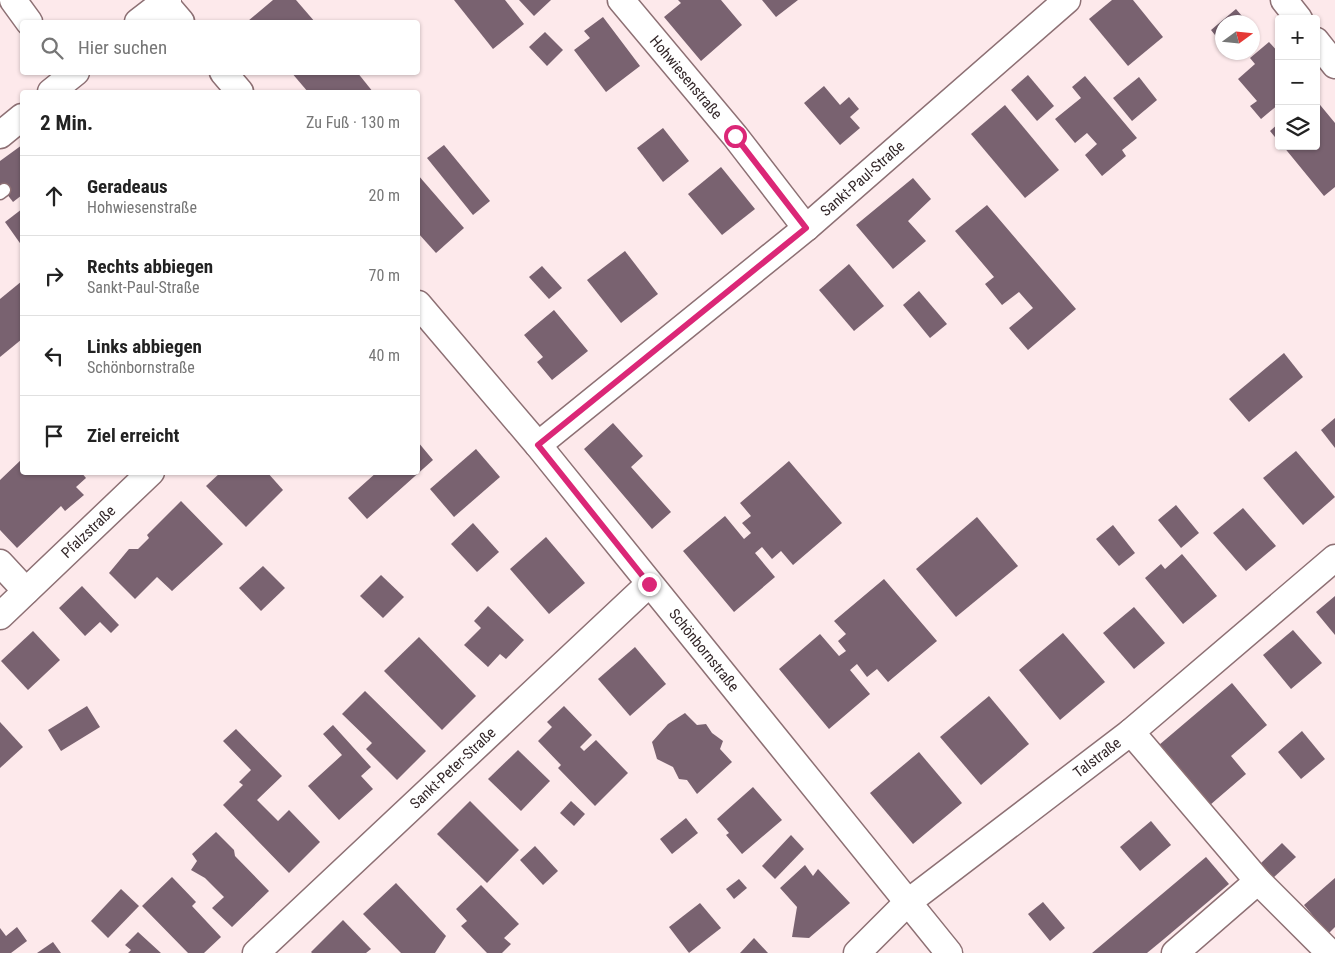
<!DOCTYPE html>
<html lang="de">
<meta charset="utf-8">
<style>
:root{--surface:#fff;--page:#f6f6f6;--text:#222;--muted:#767676;--line:#e0e0e0}
body{margin:0;font-family:"Roboto Condensed",sans-serif;background:var(--page);color:var(--text)}
.controls{position:absolute;right:15px;top:15px;display:grid;overflow:hidden;border-radius:5px;box-shadow:0 1px 4px #0004}
.controls button{width:45px;height:45px;display:grid;place-items:center;padding:0;border:0;border-bottom:1px solid var(--line);background:var(--surface);color:var(--text);font:25px sans-serif}
.compass{position:absolute;left:1215px;top:15px;width:45px;height:45px;border-radius:50%;background:var(--surface);box-shadow:0 1px 4px #0004;rotate:75deg}
.stop{position:absolute;width:15px;height:15px;margin:-11px;border:4px solid #db2777;border-radius:50%;background:#fff}
.stop.end{background:#db2777;border-color:#fff;box-shadow:0 1px 5px #0008}
.list{margin:0;padding:0;list-style:none}
h2{display:flex;justify-content:space-between;align-items:center;height:65px;margin:0;padding:0 20px;font-size:21px}
h2 small{font-size:16px;font-weight:400;color:var(--muted)}
.list li{display:grid;grid-template-columns:32px 1fr auto;gap:15px;align-items:center;box-sizing:border-box;height:80px;padding:0 20px;border-top:1px solid var(--line)}
.list b{display:block;font-size:19px;white-space:nowrap}
.list p{margin:0;font-size:16px;white-space:nowrap;color:var(--muted)}
.list em{font-size:16px;font-style:normal;color:var(--muted)}
.icon{flex:none;width:28px;height:28px;fill:none;stroke:currentColor;stroke-width:2;stroke-linecap:round;stroke-linejoin:round}
.map{position:relative;flex:none;width:1335px;height:953px;overflow:hidden}
.search{position:absolute;background:var(--surface);box-shadow:0 1px 4px #0004;left:20px;top:20px;width:400px;height:55px;display:flex;align-items:center;gap:12px;box-sizing:border-box;padding:0 18px;border-radius:5px;color:var(--muted);font-size:19px}
.panel{position:absolute;background:var(--surface);box-shadow:0 1px 4px #0004;left:20px;top:90px;width:400px;height:385px;border-radius:5px}
.map>svg:first-child{display:block}
</style>
<div class="map">
<svg width="1335" height="953" viewBox="0 0 1335 953">
<rect width="100%" height="100%" fill="#fde9eb"/>
<g fill="#796270">
<path d="M273 0H296L315 22H249L248 21Z"/>
<path d="M454 0H505L524 24 493 49Z"/>
<path d="M519 0H551L534 16Z"/>
<path d="M678 0H721L742 25 701 61 664 17 681 3Z"/>
<path d="M762 0H798L776 17Z"/>
<path d="M1112 0H1133L1163 37 1128 66 1089 19Z"/>
<path d="M1236 9 1247 22H1222V44L1211 30Z"/>
<path d="M603 17 640 66 606 92 574 50 590 38 584 31Z"/>
<path d="M545 32 563 50 547 66 529 47Z"/>
<path d="M1269 42 1279 53V104L1261 119 1250 106 1257 101 1238 79 1255 64 1250 58Z"/>
<path d="M291 72H357L373 92H308Z"/>
<path d="M1028 75 1054 106 1037 121 1011 90Z"/>
<path d="M1085 76 1137 138 1122 150 1126 156 1102 176 1085 155 1097 144 1087 133 1075 143 1055 119 1081 98 1072 87Z"/>
<path d="M1139 77 1157 100 1132 121 1113 98Z"/>
<path d="M824 86 840 105 849 97 859 109 850 117 860 128 840 145 804 103Z"/>
<path d="M1316 100 1335 123V187L1324 196 1283 146H1316Z"/>
<path d="M1005 105 1059 170 1025 198 971 134Z"/>
<path d="M1279 123V142L1270 131Z"/>
<path d="M663 128 689 161 663 182 637 148Z"/>
<path d="M22 145V195L13 202 0 185V161Z"/>
<path d="M444 145 490 201 473 215 427 158Z"/>
<path d="M721 167 755 209 722 235 688 194Z"/>
<path d="M418 175 464 228 436 253 418 233Z"/>
<path d="M913 178 931 199 908 221 926 241 893 269 856 225Z"/>
<path d="M987 205 1076 309 1028 350 1009 328 1033 308 1019 292 1002 305 985 284 994 277 955 231Z"/>
<path d="M22 209V246L5 222Z"/>
<path d="M625 251 658 294 621 323 587 280Z"/>
<path d="M849 264 884 306 854 331 819 290Z"/>
<path d="M542 266 562 288 549 299 529 277Z"/>
<path d="M22 281V339L0 357V299Z"/>
<path d="M919 291 947 324 930 338 903 305Z"/>
<path d="M554 310 588 351 552 380 537 362 543 357 524 335Z"/>
<path d="M1284 353 1303 377 1249 422 1229 399Z"/>
<path d="M1335 418V448L1321 430Z"/>
<path d="M613 423 643 456 631 467 671 512 652 529 584 449Z"/>
<path d="M418 442 433 460 367 519 348 498 377 472H418Z"/>
<path d="M476 449 500 477 454 517 430 489Z"/>
<path d="M1296 451 1335 497 1303 525 1263 478Z"/>
<path d="M22 459V472H81L86 478 76 487 84 495 65 511 61 506 17 548 0 530V480Z"/>
<path d="M789 461 842 523 793 565 781 551 772 559 762 547 755 553 775 577 734 612 683 551 725 516 744 539 751 533 742 523 751 516 740 503Z"/>
<path d="M221 472H267L283 490 246 527 206 486Z"/>
<path d="M181 501 223 544 172 591 157 577 135 599 109 573 129 549H138L149 538 147 535Z"/>
<path d="M1176 505 1199 533 1181 548 1158 520Z"/>
<path d="M1243 508 1276 546 1246 571 1213 533Z"/>
<path d="M977 517 1018 566 956 617 916 569Z"/>
<path d="M473 523 499 552 477 572 451 544Z"/>
<path d="M1113 525 1135 553 1119 566 1096 539Z"/>
<path d="M546 537 585 583 549 614 510 569Z"/>
<path d="M1182 554 1217 596 1183 624 1145 578 1161 564 1165 569Z"/>
<path d="M263 566 285 588 261 611 239 588Z"/>
<path d="M381 575 404 597 383 618 360 596Z"/>
<path d="M884 579 937 641 888 682 877 669 867 677 857 664 850 670 870 694 829 729 779 669 820 634 839 656 846 651 838 641 846 634 834 621Z"/>
<path d="M82 586 119 625 111 633 100 622 85 636 59 608Z"/>
<path d="M1335 596V635L1316 612Z"/>
<path d="M488 606 524 640 506 659 500 654 488 667 464 645 481 628 474 621Z"/>
<path d="M1134 607 1165 643 1134 669 1103 633Z"/>
<path d="M1293 630 1322 663 1291 689 1263 655Z"/>
<path d="M33 631 60 660 28 690 1 661Z"/>
<path d="M1063 633 1105 682 1060 720 1019 670Z"/>
<path d="M419 637 476 696 442 730 384 671Z"/>
<path d="M635 647 666 684 630 716 598 679Z"/>
<path d="M1232 683 1267 725 1231 756 1246 774 1210 805 1159 745Z"/>
<path d="M365 691 426 751 397 780 366 749 372 743 342 714Z"/>
<path d="M989 696 1029 744 981 785 940 737Z"/>
<path d="M87 706 100 727 61 751 48 730Z"/>
<path d="M564 706 592 735 580 747 584 751 596 740 628 773 595 806 558 768 561 765 538 741 552 727 547 722Z"/>
<path d="M685 713 697 725 706 724 712 733 723 741 720 749 732 762 697 794 687 780 679 779 673 767 657 759 652 742 668 724Z"/>
<path d="M0 722 23 747 0 768Z"/>
<path d="M333 725 371 767 361 776 373 789 339 820 308 786 342 755 323 734Z"/>
<path d="M236 729 282 776 257 800 278 821 289 810 320 842 289 873 223 805 243 785 239 782 251 770 223 741Z"/>
<path d="M1302 731 1325 759 1301 779 1278 752Z"/>
<path d="M518 750 550 781 521 811 488 779Z"/>
<path d="M919 752 962 803 913 844 870 793Z"/>
<path d="M753 787 782 820 742 854 726 835 729 833 717 819Z"/>
<path d="M470 801 519 850 487 883 437 834Z"/>
<path d="M571 801 585 814 574 826 560 813Z"/>
<path d="M686 818 698 833 672 854 660 839Z"/>
<path d="M1151 821 1171 845 1140 871 1120 847Z"/>
<path d="M216 832 234 850 235 856 269 891 232 927 212 908 224 897 205 878 191 870 197 861 192 854Z"/>
<path d="M791 835 804 849 775 879 762 866Z"/>
<path d="M1282 843 1296 857 1273 878 1260 864Z"/>
<path d="M535 846 558 871 543 885 520 860Z"/>
<path d="M1206 857 1229 884 1164 939 1147 953H1092Z"/>
<path d="M805 865 813 876 818 869 850 903 809 938 792 937 797 907 780 888Z"/>
<path d="M172 877 196 902 192 906 221 937 204 953H188L142 906Z"/>
<path d="M1335 878V927L1328 934 1304 905Z"/>
<path d="M739 879 747 888 734 899 726 889Z"/>
<path d="M396 883 446 936 435 953H401L363 914Z"/>
<path d="M481 885 519 924 504 938 511 944 502 953H487L461 926 467 921 456 909Z"/>
<path d="M121 889 139 906 108 938 91 921Z"/>
<path d="M1043 902 1065 928 1050 941 1028 914Z"/>
<path d="M700 903 721 928 689 953 669 927Z"/>
<path d="M343 920 371 949 366 953H312L311 952Z"/>
<path d="M17 927 27 941 11 953H0V928L6 936Z"/>
<path d="M138 932 161 953H128L131 950 125 945Z"/>
<path d="M754 938 768 953H740Z"/>
<path d="M53 942 61 953H37Z"/>
</g>
<g fill="none" stroke-linecap="round" stroke-linejoin="round">
<g stroke="#8d7074" stroke-width="15">
<path id="service" d="M0 193 4 190"/>
</g>
<g stroke="#8d7074" stroke-width="29">
<g id="minor">
<path d="M13 0 29 22"/>
<path id="s1" d="M621 0 735 136 806 228"/>
<path d="M1284 0 1299 19"/>
<path d="M138 22 164 2 181 22"/>
<path d="M1316 41 1335 65"/>
<path d="M223 72 240 92"/>
<path d="M51 92 76 72"/>
<path d="M0 135 22 117"/>
<path id="s2" d="M418 304 538 445 949 953"/>
<path id="s3" d="M538 445 806 228 1067 0"/>
<path d="M0 563 26 591"/>
<path id="s4" d="M0 616 151 472"/>
<path d="M1131 732 1258 881 1330 953"/>
<path id="s5" d="M256 953 649 584"/>
<path id="s6" d="M857 953 907 903 1131 732 1335 558"/>
<path d="M1175 953 1258 881"/>
</g>
</g>
<g stroke="#8d7074" stroke-width="30">
<path id="tertiary" d="M164 2 167 0"/>
</g>
<use href="#service" stroke="#fff" stroke-width="12"/>
<use href="#minor" stroke="#fff" stroke-width="26"/>
<use href="#tertiary" stroke="#fff" stroke-width="28"/>
</g>
<g fill="none" stroke-linecap="round" stroke-linejoin="round">
<path stroke="#db2777" stroke-width="6" d="M649 584 538 445 806 228 735 136"/>
</g>
<g text-anchor="middle" dominant-baseline="central" stroke-width="5" stroke-linejoin="round" paint-order="stroke">
<g font-size="15" fill="#332729" stroke="#fde9eb">
<text stroke="none"><textPath href="#s1" startOffset="101">Hohwiesenstraße</textPath></text>
<text stroke="none"><textPath href="#s3" startOffset="420">Sankt-Paul-Straße</textPath></text>
<text stroke="none"><textPath href="#s4" startOffset="122">Pfalzstraße</textPath></text>
<text stroke="none"><textPath href="#s2" startOffset="449">Schönbornstraße</textPath></text>
<text stroke="none"><textPath href="#s6" startOffset="310">Talstraße</textPath></text>
<text stroke="none"><textPath href="#s5" startOffset="270">Sankt-Peter-Straße</textPath></text>
</g>
</g>
</svg>
<div class="controls">
<button>+</button>
<button>−</button>
<button><svg class="icon" aria-label="layers" viewBox="0 0 24 24"><path d="M12 4l9 5-9 5-9-5zM3 14l9 5 9-5"/></svg></button>
</div>
<svg class="compass" viewBox="-18 -18 36 36"><path d="M0-13l5 13h-10z" fill="#e53935"/><path d="M0 13l5-13h-10z" fill="#767676"/></svg>
<div class="stop" style="left:735px;top:136px"></div>
<div class="stop end" style="left:649px;top:584px"></div>
<div class="search"><svg class="icon" aria-label="search" viewBox="0 0 24 24"><circle cx="10" cy="10" r="6"/><path d="M15 15l6 6"/></svg>Hier suchen</div>
<section class="panel">
<h2>2 Min.<small>Zu Fuß · 130 m</small></h2>
<ul class="list">
<li><svg class="icon" aria-label="ahead" viewBox="0 0 24 24"><path d="M12 20V5M6 11l6-6 6 6"/></svg><div><b>Geradeaus</b><p>Hohwiesenstraße</p></div><em>20 m</em></li>
<li><svg class="icon" aria-label="right" viewBox="0 0 24 24"><path d="M7 20v-9h11M14 6l5 5-5 5"/></svg><div><b>Rechts abbiegen</b><p>Sankt-Paul-Straße</p></div><em>70 m</em></li>
<li><svg class="icon" aria-label="left" viewBox="0 0 24 24"><path d="M17 20v-9H6M10 6l-5 5 5 5"/></svg><div><b>Links abbiegen</b><p>Schönbornstraße</p></div><em>40 m</em></li>
<li><svg class="icon" aria-label="arrive" viewBox="0 0 24 24"><path d="M6 21V4h12l-3 4 3 4H6"/></svg><div><b>Ziel erreicht</b></div></li>
</ul>
</section>
</div>
